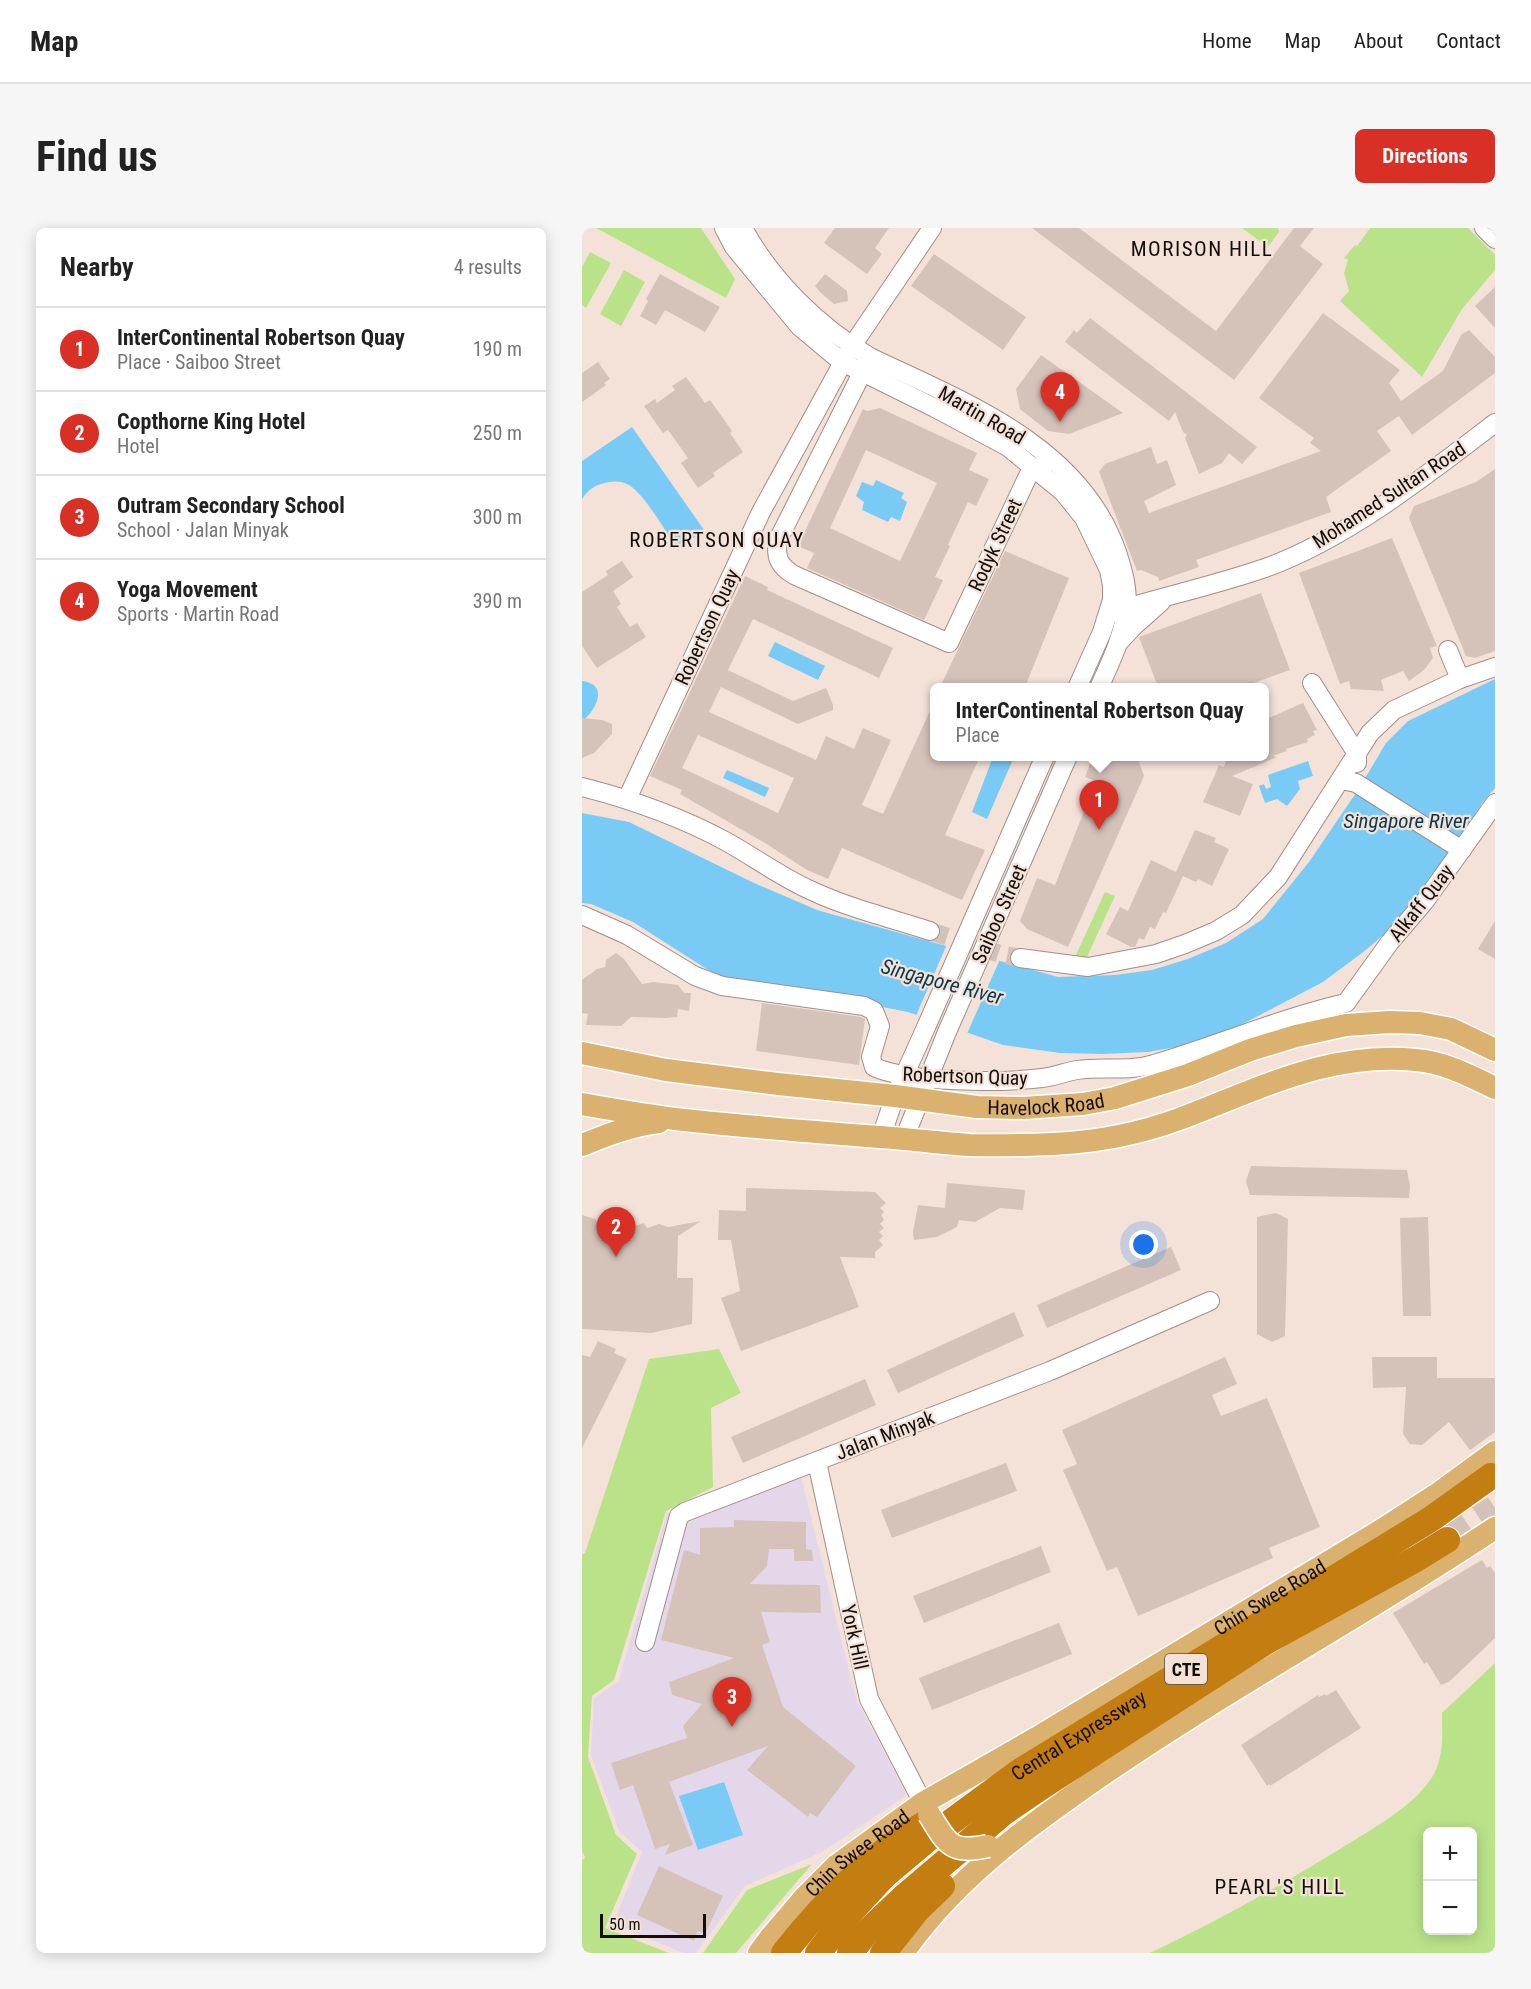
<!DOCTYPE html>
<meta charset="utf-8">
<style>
:root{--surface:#fff;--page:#f6f6f6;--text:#222;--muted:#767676;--line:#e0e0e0;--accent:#d93025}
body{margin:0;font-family:"Roboto Condensed",sans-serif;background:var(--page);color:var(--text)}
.controls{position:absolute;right:18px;bottom:18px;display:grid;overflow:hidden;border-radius:9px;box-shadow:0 3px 15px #0003}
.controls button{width:54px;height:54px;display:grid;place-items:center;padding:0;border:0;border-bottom:2px solid var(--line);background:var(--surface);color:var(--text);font:30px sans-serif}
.scale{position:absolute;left:18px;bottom:15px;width:106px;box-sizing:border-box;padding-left:6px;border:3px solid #140e0b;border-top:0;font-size:16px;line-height:21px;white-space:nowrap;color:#140e0b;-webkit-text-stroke:4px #f4e2d9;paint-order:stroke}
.you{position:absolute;left:562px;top:1017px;width:21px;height:21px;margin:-15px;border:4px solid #fff;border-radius:50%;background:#1a73e8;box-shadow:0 0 0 9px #1a73e833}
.badge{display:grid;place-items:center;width:39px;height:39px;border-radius:50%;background:var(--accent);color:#fff;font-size:20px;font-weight:700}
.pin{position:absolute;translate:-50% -50px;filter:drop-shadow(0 2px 3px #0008)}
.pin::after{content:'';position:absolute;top:32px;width:21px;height:18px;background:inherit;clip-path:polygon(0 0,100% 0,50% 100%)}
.popup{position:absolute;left:348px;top:455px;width:339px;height:78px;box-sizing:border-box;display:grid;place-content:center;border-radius:9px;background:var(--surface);filter:drop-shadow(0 2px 4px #0005);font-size:20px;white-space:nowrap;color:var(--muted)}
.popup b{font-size:22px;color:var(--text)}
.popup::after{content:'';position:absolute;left:50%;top:100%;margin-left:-12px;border:12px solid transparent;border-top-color:var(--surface)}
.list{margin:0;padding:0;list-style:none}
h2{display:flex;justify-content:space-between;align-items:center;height:78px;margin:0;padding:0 24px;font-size:26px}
h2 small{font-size:20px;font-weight:400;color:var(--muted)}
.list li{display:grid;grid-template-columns:39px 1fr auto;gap:18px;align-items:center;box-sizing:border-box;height:84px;padding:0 24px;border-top:2px solid var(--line)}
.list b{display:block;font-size:22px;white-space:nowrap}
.list p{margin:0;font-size:20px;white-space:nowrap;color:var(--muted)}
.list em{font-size:20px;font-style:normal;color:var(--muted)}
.map{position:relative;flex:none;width:913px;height:1725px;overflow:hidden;border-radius:9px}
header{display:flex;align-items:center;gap:36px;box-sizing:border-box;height:84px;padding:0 30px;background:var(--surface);border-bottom:2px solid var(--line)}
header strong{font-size:28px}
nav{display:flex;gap:33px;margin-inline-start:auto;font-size:21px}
.intro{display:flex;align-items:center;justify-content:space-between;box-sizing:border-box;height:144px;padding:0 36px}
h1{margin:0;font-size:42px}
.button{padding:15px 27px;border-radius:9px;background:var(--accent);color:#fff;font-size:21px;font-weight:700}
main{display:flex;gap:36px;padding:0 36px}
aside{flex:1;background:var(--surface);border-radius:9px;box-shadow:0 3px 15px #0003}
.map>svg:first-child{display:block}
</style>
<header>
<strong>Map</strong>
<nav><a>Home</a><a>Map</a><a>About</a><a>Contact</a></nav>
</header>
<div class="intro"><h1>Find us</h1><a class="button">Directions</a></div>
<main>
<aside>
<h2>Nearby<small>4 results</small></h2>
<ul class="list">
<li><span class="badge">1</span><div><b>InterContinental Robertson Quay</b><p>Place · Saiboo Street</p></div><em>190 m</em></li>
<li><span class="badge">2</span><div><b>Copthorne King Hotel</b><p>Hotel</p></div><em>250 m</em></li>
<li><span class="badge">3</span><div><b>Outram Secondary School</b><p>School · Jalan Minyak</p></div><em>300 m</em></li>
<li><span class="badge">4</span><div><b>Yoga Movement</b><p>Sports · Martin Road</p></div><em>390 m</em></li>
</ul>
</aside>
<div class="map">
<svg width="913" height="1725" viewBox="0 0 913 1725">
<rect width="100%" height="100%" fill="#f4e2d9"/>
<path fill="#e4d7ea" d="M219 1249 274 1471 325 1567 240 1624 163 1658 114 1725H101L31 1696 60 1624 37 1603 9 1527 12 1470 36 1454 85 1285Z"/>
<g fill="#bae389" fill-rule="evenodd">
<path d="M14 0H119L153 51 144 70Z"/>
<path d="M660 0H696L697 4 686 19Z"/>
<path d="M788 0H886L913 27V42L880 81 840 149 758 73 767 63 762 45 766 32 762 30 773 17 775 18Z"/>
<path d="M8 24 29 35 4 80 0 77V39Z"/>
<path d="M42 42 63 54 39 98 18 86Z"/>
<path d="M523 664 533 668 504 731 493 729Z"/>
<path d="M137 1121 159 1165 129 1180 131 1259 84 1283 32 1452 10 1468 6 1529 34 1607 55 1626 23 1700 87 1725H0V1632L3 1630 0 1623V1326L3 1325 67 1131Z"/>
<path d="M913 1435V1725H568C634 1694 696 1659 758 1621 788 1602 836 1577 853 1544 862 1525 860 1505 860 1485ZM846 1604H890V1702H846Z"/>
<path d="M230 1636 154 1725H121L165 1662Z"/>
</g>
<g fill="#79cbf6">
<path d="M50 199 122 302 96 322C85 306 61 263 45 256 39 253 33 253 27 254 15 256 6 261 0 271V233Z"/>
<path d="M294 252 322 265 319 270 325 274 318 293 309 289 306 294 280 282 282 274 274 268 280 254 291 258Z"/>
<path d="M193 414 243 438 236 452 186 428Z"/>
<path d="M913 451V560L900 575 870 626 817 693 784 722 741 754 653 800 600 818 566 824 521 826 478 825 421 817 326 784 134 747 51 694 9 676 0 675V585L47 594 170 654 235 682 476 749 533 747 570 742 606 731 644 715 681 691 727 634 776 562 804 515 826 493Z"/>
<path d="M0 453C27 456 15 482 0 493Z"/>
<path d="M411 529H432L405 591 390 584Z"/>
<path d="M726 533 731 548 716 553 718 561 705 578 695 571 683 575 677 558 682 556 684 561 689 559 686 547Z"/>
<path d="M145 542 187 560 183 569 141 550Z"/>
<path d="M142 1554 161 1607 116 1622 97 1568Z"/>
</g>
<path fill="#f4e2d9" d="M366 714 419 729 384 808 333 790Z"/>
<g fill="#d5c3ba" fill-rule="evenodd">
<path d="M253 0H307L293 20 300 26 285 46 242 15Z"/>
<path d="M450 0H497L634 103 712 0H732L718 18 741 36 652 152Z"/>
<path d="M352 26 444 89 421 122 329 58Z"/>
<path d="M78 46 138 79 123 104 83 82 74 97 58 88 66 73 64 71Z"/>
<path d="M243 46 265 63 266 73 252 76 238 64 233 58Z"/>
<path d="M913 59V100L893 78Z"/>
<path d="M741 85 818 142 807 155 819 173 861 143 879 107 887 102 913 129V145L830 207 817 188 795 203 809 223 744 269 749 284 614 332 617 339 577 353 576 349 559 342 555 343 517 244 523 236 569 219 575 236 585 232 594 257 562 273 567 285 739 223 728 215 732 210 677 170Z"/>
<path d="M508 90 675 219 660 236 647 225 640 235 617 246 603 210 605 207 601 204 593 184 587 193 483 114 492 102 495 105Z"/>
<path d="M459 127 541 185 487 206 466 203 438 181 434 161Z"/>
<path d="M16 134 28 151 22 155 24 157 0 174V145Z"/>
<path d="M104 149 123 175 128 172 150 203 148 205 161 224 131 245 133 248 116 260 99 235 106 230 86 202 81 205 62 178 73 171 75 175 93 162 90 158Z"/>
<path d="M298 180 395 225 387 242 407 251 394 278 386 274 366 317 368 318 353 349 361 352 342 392 225 340 232 325 216 318 281 181 285 183ZM284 222 355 255 318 333 248 300Z"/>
<path d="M913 241V423L893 430 884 428 827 290 832 278 894 254Z"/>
<path d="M810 310 855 418 848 420 851 430 842 442 827 453 821 443 799 452 802 463 769 461 767 453 758 456 717 345Z"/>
<path d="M423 323 487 350 443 459H358Z"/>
<path d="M40 333 51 349 31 363 39 376 35 379 48 399 55 395 64 409 15 440 0 418V364L26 347 24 343Z"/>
<path d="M163 348 186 359 185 362 311 420 297 450 171 391 146 442 211 473 244 460 251 477V482L216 496 139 459 127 484 234 532 244 508 272 521 281 500 309 512 280 577 301 586 352 474V528H398L363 607 403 622 380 672 260 620 246 651 225 642 183 615 98 566 100 562 68 548ZM116 507 212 550 196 585 100 540Z"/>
<path d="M679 365 708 442 660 459H576L557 409Z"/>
<path d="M721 475 735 502 731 503 733 507 725 511 726 514 704 521 705 523 691 528 695 529 650 548 671 556 658 588 621 574 637 537 642 539 645 528H682V492Z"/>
<path d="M0 490 20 492 30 496V506L12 525 0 530Z"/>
<path d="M511 528H555L562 548 486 719 445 701 438 693 455 650 473 657 514 553 503 549Z"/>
<path d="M613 602 634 610 632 614 647 621 630 658 616 651 614 654 601 648 584 685 581 684 573 701 568 699 562 712 557 710 553 719H549L524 706 538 679 546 683 569 632 594 644Z"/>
<path d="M913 693V731L896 721Z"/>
<path d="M34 725 42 731 60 756 71 754 96 757 102 765H109L107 783 96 781 95 789 84 790 49 789 39 798 4 797 6 786 0 785V752L15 741 23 739 24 732Z"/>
<path d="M180 775 279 789 283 791 277 837 174 823Z"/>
<path d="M669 938 825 942 828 958 827 970 668 967 664 953Z"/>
<path d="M365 955 443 962 441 982 418 980 393 994 377 992 375 999 355 1009 332 1012 331 1004 336 977 363 980Z"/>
<path d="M164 960 293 964 304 975 298 980 302 984 299 987 302 992 298 996 302 1000 297 1004 301 1008 297 1012 301 1017 293 1024V1030L258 1029 277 1079 159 1123 139 1070 158 1063 149 1012H136L137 982 164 983Z"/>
<path d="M694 985 706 991 703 1108 690 1114 675 1106V989Z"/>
<path d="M0 987 13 991 17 996 26 993 37 998 42 994 51 999 62 995 65 1000 77 996 86 999 119 993 96 1008 95 1050H111L110 1096 69 1105 0 1101Z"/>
<path d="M846 989 849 1088H821L818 990Z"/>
<path d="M589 1019 599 1042 465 1100 455 1077Z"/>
<path d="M432 1084 442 1108 316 1165 305 1142Z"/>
<path d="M16 1113 34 1121 32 1125 45 1131 0 1220V1127L8 1129Z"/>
<path d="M643 1129 655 1156 630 1167 639 1188 685 1170 738 1299 687 1320 691 1330 556 1388 535 1339 525 1343 481 1242 495 1236 480 1202Z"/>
<path d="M790 1129H855V1150H913V1204L888 1222 867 1194 840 1217 828 1216 821 1206 824 1159 791 1160Z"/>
<path d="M283 1151 294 1177 161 1235 149 1209Z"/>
<path d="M424 1235 435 1263 310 1310 299 1282Z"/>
<path d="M152 1292 224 1294V1321L230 1322 231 1333H212V1321H187L185 1338 168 1356 238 1357 239 1385 179 1384 188 1414 180 1417 201 1479 274 1538 235 1589 228 1585 226 1589 165 1542 186 1518 87 1554 111 1617 83 1627 88 1616 73 1621 51 1557 38 1562 29 1535 105 1510 101 1498 120 1476 90 1467 87 1454 152 1430 79 1412 102 1322 118 1327V1300L152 1299Z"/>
<path d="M459 1318 469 1344 342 1395 331 1368Z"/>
<path d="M900 1332 905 1340 908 1338 913 1345V1410L867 1454 859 1457 845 1434 842 1436 811 1385Z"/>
<path d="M477 1395 490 1426 350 1482 337 1450Z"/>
<path d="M754 1462 779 1500 688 1558 687 1556 685 1558 659 1517 736 1467 737 1469 743 1466 744 1468Z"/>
<path d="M77 1638 141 1668 123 1706 116 1703 112 1713 55 1687Z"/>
</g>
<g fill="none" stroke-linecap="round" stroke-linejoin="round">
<path stroke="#d2c2ba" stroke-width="18" stroke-dasharray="18 9" stroke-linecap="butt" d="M348 703 418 726 438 730"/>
<path stroke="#d2c2ba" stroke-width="26" stroke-dasharray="26 13" stroke-linecap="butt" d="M865 1312 913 1280"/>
<g stroke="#a08f87" stroke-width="20">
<g id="minor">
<path d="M142 0 152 19 217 98 260 134 353 180 426 219 481 264 502 290 527 342 530 357V372L520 404 495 460"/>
<path d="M161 0C190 53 236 98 288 129 382 174 498 217 535 324 541 343 547 362 544 382 541 409 528 435 517 460"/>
<path d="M902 0 913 11"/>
<path d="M285 135 196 312C193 329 197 338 212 347L367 415 446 248 453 240 464 235"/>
<path d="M534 383C583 368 634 357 683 340 764 311 845 247 913 195"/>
<path d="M538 413 552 398 579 374"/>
<path d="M866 422 878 451"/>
<path d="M730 455 775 526V535"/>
<path d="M760 552 774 555 880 622"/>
<path d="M0 559C51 572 99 589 145 614 172 629 199 649 228 662 266 680 308 690 348 703"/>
<path d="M448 562 463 528"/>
<path d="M469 567 486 528"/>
<path d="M45 571 179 284 270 118 350 0"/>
<path d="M0 687 45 707 113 748 140 758 282 778 292 783 298 798 289 829 292 839C328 855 419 855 460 850 472 849 483 844 495 842 521 838 547 844 572 836 637 817 698 790 764 775L808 714 843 673 913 575"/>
<path d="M438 730 506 739 574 726 603 716 634 703 660 687 696 649 788 505 812 482 878 451 913 439"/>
<path d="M299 909 313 868 345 797"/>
<path d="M322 911 365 804"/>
<path d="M235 1234 287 1471 341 1575"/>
<path d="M63 1414 97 1288 103 1284 468 1143 628 1073"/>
</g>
</g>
<g stroke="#fff" stroke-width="25">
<g id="major">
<path id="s1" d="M0 825 84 842 196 856 313 868 395 879 441 880 501 876 533 870 606 847 668 822 714 808 764 797 808 794 838 795 869 801 913 822"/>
<path d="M0 876C34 882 68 888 102 892 167 899 233 904 298 909 328 911 357 915 387 917 415 918 444 917 471 916 514 914 560 905 600 890 677 861 748 823 834 832 862 834 888 848 913 860"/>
<path d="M0 917C25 907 50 897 77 894"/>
<path id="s2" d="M177 1725 188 1710 223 1669 254 1638 341 1575 458 1508 798 1303 857 1265 913 1224"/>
<path d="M321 1725C374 1649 445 1599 520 1547 648 1459 784 1386 913 1300"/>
</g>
</g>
<g stroke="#fff" stroke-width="28">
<g id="highway">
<path d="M202 1725C242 1674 290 1625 347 1593"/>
<path id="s3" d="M236 1725 265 1688 303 1647 347 1610 437 1544 849 1291 909 1248"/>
<path d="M268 1725 284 1705 322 1669 421 1585 459 1559 685 1413 834 1331 865 1312"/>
<path d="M301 1725 336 1681 360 1658"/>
</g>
</g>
<use href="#minor" stroke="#fff" stroke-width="18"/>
<use href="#major" stroke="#dbb170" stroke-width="22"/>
<use href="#highway" stroke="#c37d10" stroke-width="26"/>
<g stroke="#a08f87" stroke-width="20" stroke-linecap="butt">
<g id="minor-bridge">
<path d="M345 797 448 562"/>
<path d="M365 804 469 567"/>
</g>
</g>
<g stroke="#fff" stroke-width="25" stroke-linecap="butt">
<path id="major-bridge" d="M347 1586C365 1616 369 1626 406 1618"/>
</g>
<use href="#minor-bridge" stroke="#fff" stroke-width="18"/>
<use href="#major-bridge" stroke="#dbb170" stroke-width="22"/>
</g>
<g text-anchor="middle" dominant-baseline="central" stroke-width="4.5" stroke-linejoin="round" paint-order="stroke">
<rect fill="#f4e2d9" stroke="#574e49" stroke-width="1.5" x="583" y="1426" width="42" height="30" rx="4.5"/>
<g font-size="18" font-weight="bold" fill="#140e0b">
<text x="604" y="1441">CTE</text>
</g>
<g font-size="20" fill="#140e0b" stroke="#f4e2d9">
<text transform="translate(400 187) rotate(30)">Martin Road</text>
<text transform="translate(807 267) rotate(-33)">Mohamed Sultan Road</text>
<text transform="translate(413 317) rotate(-65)">Rodyk Street</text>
<text transform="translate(125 399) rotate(-65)">Robertson Quay</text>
<text transform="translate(839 675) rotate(-52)">Alkaff Quay</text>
<text transform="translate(417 686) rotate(-66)">Saiboo Street</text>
<text transform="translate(383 848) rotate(2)">Robertson Quay</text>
<text stroke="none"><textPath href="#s1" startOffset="468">Havelock Road</textPath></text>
<text transform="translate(303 1207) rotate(-21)">Jalan Minyak</text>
<text stroke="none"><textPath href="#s2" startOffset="627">Chin Swee Road</textPath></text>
<text transform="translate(273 1409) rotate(78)">York Hill</text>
<text stroke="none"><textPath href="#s3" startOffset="342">Central Expressway</textPath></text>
<text stroke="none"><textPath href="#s2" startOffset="141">Chin Swee Road</textPath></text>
</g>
<g font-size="21" letter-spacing="1.5" fill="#140e0b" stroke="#f4e2d9">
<text x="620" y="21">MORISON HILL</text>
<text x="135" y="312">ROBERTSON QUAY</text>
<text x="698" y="1659">PEARL'S HILL</text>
</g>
<g font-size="21" font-style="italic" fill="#07394f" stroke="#f4e2d9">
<text x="824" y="593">Singapore River</text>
<text transform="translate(360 754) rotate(15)">Singapore River</text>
</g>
</g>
</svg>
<div class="controls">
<button>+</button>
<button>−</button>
</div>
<div class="scale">50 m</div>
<div class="you"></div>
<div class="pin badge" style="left:517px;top:602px">1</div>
<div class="popup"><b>InterContinental Robertson Quay</b>Place</div>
<div class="pin badge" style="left:34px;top:1029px">2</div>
<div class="pin badge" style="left:150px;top:1499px">3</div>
<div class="pin badge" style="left:478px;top:194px">4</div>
</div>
</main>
